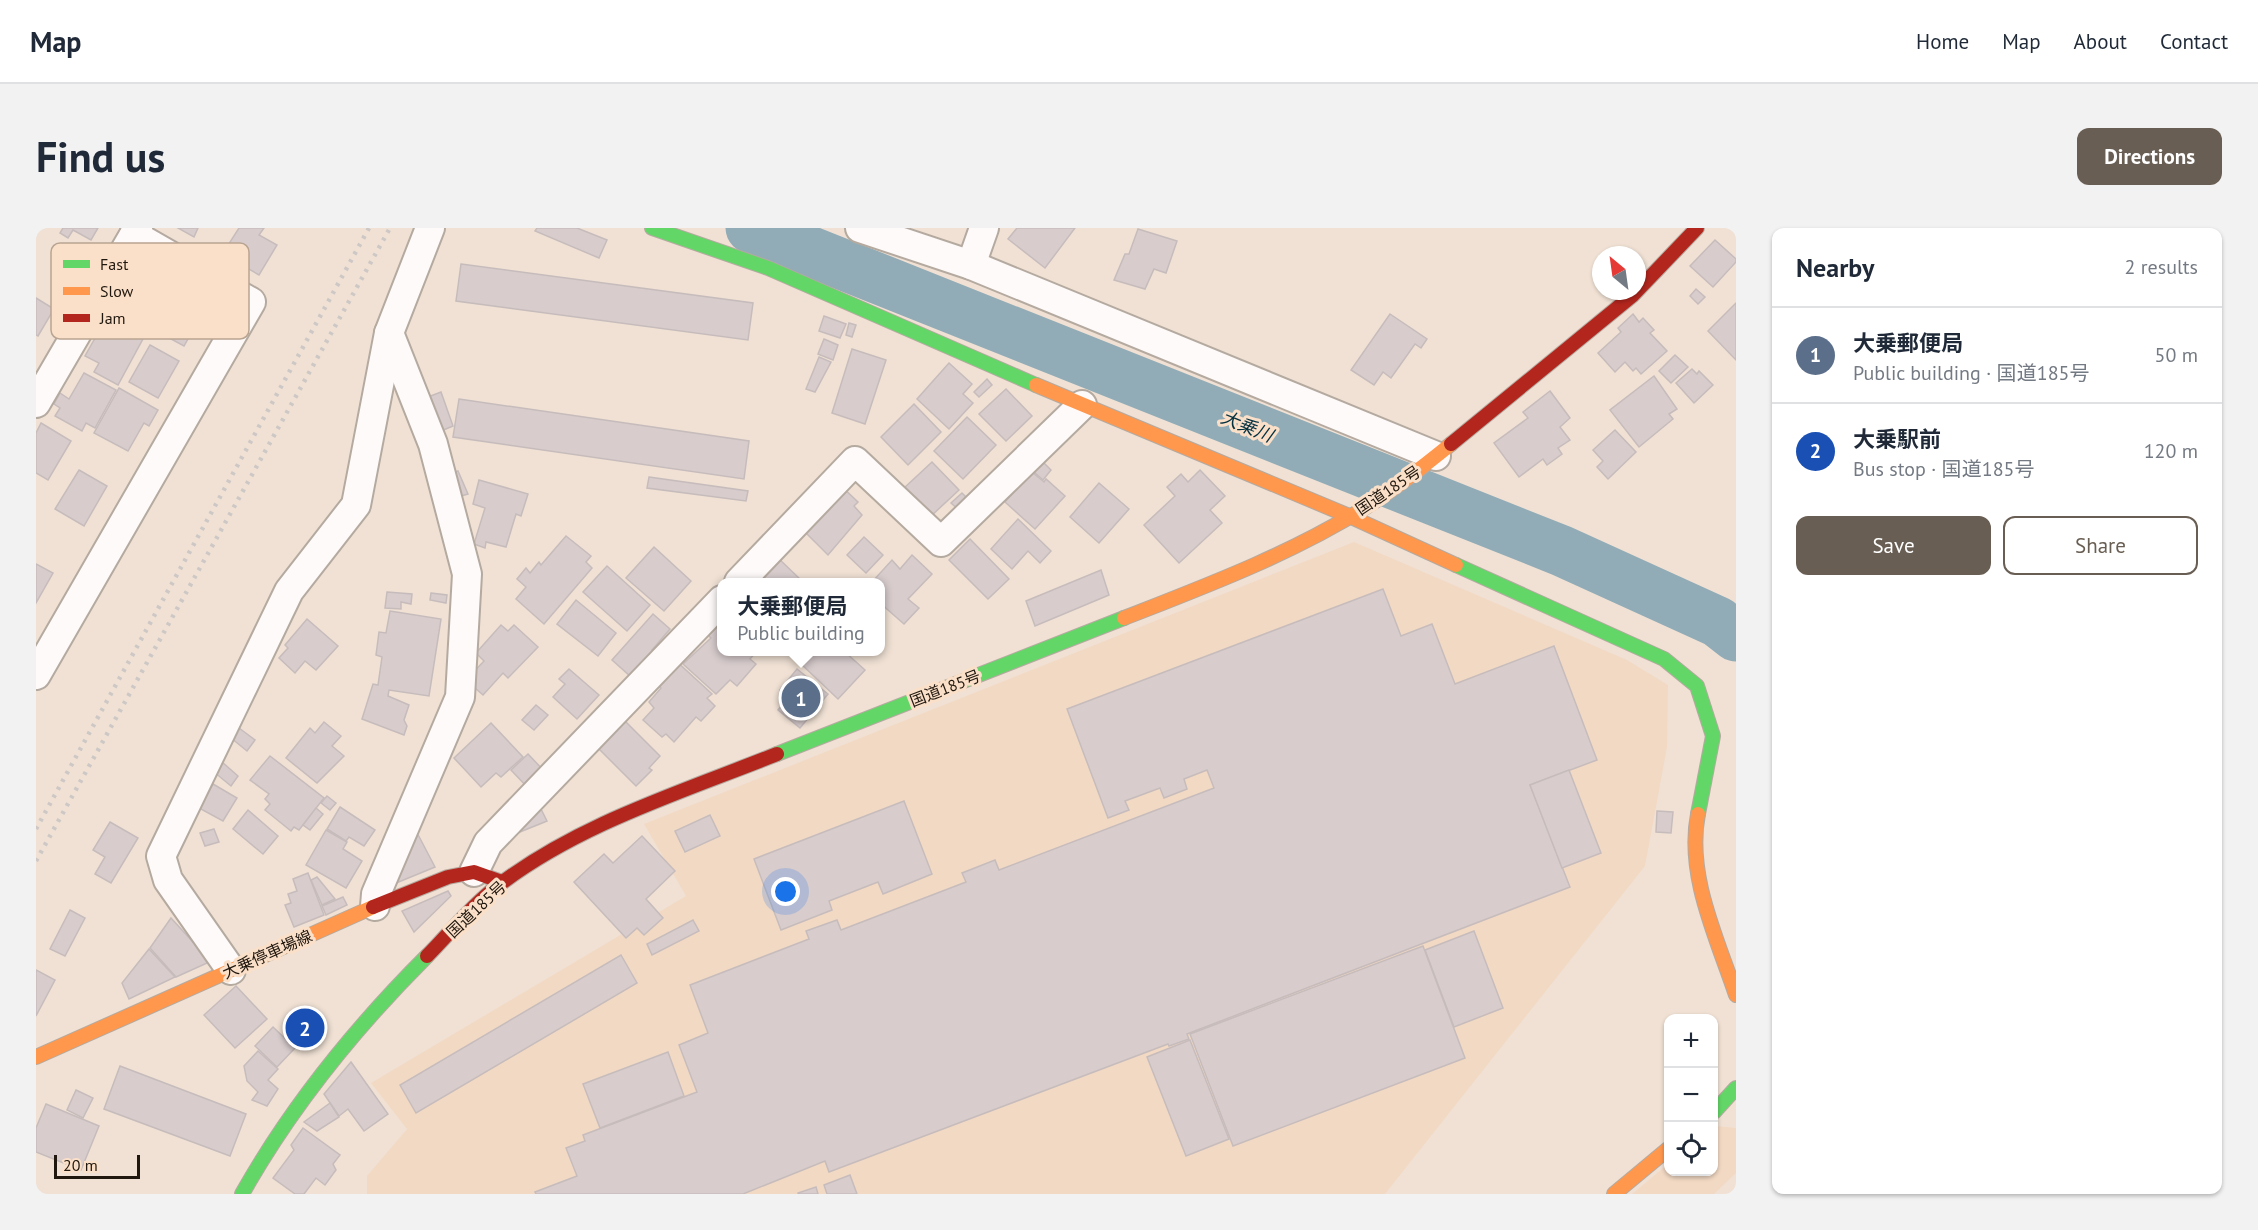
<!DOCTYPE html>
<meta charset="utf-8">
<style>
:root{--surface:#fff;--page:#f2f2f3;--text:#1f2937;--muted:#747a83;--line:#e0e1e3;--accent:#695e53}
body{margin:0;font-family:"PT Sans","Noto Sans JP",sans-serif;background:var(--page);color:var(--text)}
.controls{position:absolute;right:18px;bottom:18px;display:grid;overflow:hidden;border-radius:12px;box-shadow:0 2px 4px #0004}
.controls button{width:54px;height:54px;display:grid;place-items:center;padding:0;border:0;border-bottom:2px solid var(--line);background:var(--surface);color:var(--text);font:30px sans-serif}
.compass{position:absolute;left:1556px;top:18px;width:54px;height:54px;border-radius:50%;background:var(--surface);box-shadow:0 2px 4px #0004;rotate:331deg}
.scale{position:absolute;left:18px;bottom:15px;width:86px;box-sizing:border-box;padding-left:6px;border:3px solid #20170e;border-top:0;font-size:16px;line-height:21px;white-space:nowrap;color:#20170e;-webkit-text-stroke:4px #fbe0c9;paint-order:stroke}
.you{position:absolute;left:750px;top:664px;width:21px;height:21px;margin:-15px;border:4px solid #fff;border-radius:50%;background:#1a73e8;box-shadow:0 0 0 9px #1a73e833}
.badge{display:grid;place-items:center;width:39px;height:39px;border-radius:50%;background:var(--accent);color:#fff;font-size:20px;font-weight:700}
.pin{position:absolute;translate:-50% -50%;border:3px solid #fff;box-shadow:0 2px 6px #0006}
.popup{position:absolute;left:681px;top:350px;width:168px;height:78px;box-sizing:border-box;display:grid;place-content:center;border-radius:12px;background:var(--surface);filter:drop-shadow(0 2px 4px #0005);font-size:20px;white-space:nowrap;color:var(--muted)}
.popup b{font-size:22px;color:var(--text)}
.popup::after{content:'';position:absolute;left:50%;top:100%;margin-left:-12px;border:12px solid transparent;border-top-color:var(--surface)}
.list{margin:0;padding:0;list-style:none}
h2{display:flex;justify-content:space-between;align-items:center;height:78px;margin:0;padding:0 24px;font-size:26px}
h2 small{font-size:20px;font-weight:400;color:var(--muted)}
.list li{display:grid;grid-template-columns:39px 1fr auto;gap:18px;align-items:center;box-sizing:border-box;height:96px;padding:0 24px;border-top:2px solid var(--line)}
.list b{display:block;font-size:22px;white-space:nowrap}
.list p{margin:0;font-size:20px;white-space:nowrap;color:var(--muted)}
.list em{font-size:20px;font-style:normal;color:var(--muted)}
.actions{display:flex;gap:12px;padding:18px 24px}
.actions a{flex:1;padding:14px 0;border:2px solid var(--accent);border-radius:12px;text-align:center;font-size:21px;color:var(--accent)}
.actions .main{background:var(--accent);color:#fff}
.icon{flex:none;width:33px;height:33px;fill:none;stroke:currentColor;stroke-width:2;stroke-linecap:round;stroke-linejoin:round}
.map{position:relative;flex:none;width:1700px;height:966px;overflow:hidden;border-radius:12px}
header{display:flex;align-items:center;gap:36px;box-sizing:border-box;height:84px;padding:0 30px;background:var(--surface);border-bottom:2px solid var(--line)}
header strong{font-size:28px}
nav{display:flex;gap:33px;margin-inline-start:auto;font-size:21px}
.intro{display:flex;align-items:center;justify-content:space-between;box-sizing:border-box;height:144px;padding:0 36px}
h1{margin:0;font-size:42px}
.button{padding:15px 27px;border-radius:12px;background:var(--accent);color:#fff;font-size:21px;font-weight:700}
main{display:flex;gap:36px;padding:0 36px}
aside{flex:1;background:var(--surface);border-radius:12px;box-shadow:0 2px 4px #0004}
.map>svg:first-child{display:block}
</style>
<header>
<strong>Map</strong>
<nav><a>Home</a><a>Map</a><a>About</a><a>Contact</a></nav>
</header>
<div class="intro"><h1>Find us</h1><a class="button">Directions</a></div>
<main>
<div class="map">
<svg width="1700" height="966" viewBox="0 0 1700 966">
<rect width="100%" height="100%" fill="#f0e1d4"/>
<g fill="#f2d9c4">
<path d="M1318 314 1591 432 1632 457 1631 519 1609 638 1349 966H331V948L371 901 335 855 650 668 608 596Z"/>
<path d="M1680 898 1700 900V945L1678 966H1596L1632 936V944H1678V900Z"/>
</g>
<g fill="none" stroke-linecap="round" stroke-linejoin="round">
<path stroke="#91acb7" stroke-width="51" d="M715 0 1526 323 1682 394 1700 408"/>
</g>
<g fill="#d8cccd" stroke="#c7bcbc" stroke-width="1.5">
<path d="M27 0H62L55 12 37 2 32 10 24 5Z"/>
<path d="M142 0H162L158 9Z"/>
<path d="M203 0H228L223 7 241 17 223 47 194 30 186 43 172 35 183 18 189 22Z"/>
<path d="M501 0H541L571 12 563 30 499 3Z"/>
<path d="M981 0H1039L1009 40 972 11Z"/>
<path d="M1102 1 1141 13 1130 45 1118 41 1109 61 1078 52 1089 26H1093Z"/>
<path d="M1679 12 1700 31V34L1677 59 1654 38Z"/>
<path d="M107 32 119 39 117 43 125 48 115 66 123 70 105 102 73 83 101 35 104 37Z"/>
<path d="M425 36 717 75 712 112 420 73Z"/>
<path d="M147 56 183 72 165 106 157 102 148 118 122 104 130 90 125 87 132 72 137 75Z"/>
<path d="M1660 61 1669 69 1662 76 1654 68Z"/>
<path d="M0 70 18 81 2 108 0 107Z"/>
<path d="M1700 75V132L1672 103Z"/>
<path d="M1354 86 1391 111 1385 120 1379 116 1355 150 1347 144 1338 157 1315 142Z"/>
<path d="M1597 86 1603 94 1607 90 1618 102 1614 105 1631 123 1605 146 1600 140 1597 143 1589 134 1579 144 1562 125 1585 104 1582 100Z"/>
<path d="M788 88 810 96 804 110 783 103Z"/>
<path d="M71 89 108 109 82 157 58 144 63 135 49 128Z"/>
<path d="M813 95 820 97 816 109 810 107Z"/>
<path d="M788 111 802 117 797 132 782 126Z"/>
<path d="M114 117 143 133 122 170 93 154Z"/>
<path d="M816 121 850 132 829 196 796 185Z"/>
<path d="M1639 127 1652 139 1635 155 1623 143Z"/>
<path d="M783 129 795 134 779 164 770 161Z"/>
<path d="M913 135 936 156 927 166 937 175 913 201 881 171Z"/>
<path d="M1656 141 1661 146 1663 143 1677 157 1658 175 1640 155Z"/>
<path d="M48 145 80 162 59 200 50 195 46 203 19 188 24 180 18 176 24 165 33 171Z"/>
<path d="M1618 148 1641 181 1633 186 1637 191 1603 219 1574 182Z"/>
<path d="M951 151 956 157 943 169 938 164Z"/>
<path d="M83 160 122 182 113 198 108 195 92 223 58 205Z"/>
<path d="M970 161 996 188 970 213 943 186Z"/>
<path d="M1514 163 1534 190 1524 199 1534 212 1522 220 1526 226 1511 237 1507 231 1483 249 1458 215 1492 190 1487 184Z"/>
<path d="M405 164 417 198 405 203 392 169Z"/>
<path d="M423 171 713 213 708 251 417 209Z"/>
<path d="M878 176 905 204 872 237 845 209Z"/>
<path d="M931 189 960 217 927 251 898 223Z"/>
<path d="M5 195 35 213 12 252 0 245V205Z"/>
<path d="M1579 202 1600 224 1572 251 1561 239 1567 233 1557 222Z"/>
<path d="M1006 233 1015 242 1007 252 997 243Z"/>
<path d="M896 234 923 262 894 289 867 261Z"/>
<path d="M43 242 71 258 48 298 19 281Z"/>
<path d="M1164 242 1189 268 1174 282 1186 295 1143 335 1108 297 1139 268 1131 259 1145 246 1152 254Z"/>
<path d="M422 243 432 266 425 268 415 245Z"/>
<path d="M996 244 1008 254 1010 251 1029 268 999 301 969 274Z"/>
<path d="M613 249 712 263 710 273 611 260Z"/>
<path d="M443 252 492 266 485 288 480 286 470 319 450 314 449 320 438 316 449 280 437 276Z"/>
<path d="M1063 255 1093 281 1063 315 1034 289Z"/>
<path d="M804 257 822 274 818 278 826 287 792 327 764 299Z"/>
<path d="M926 265 933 272 923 282 915 275Z"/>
<path d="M982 291 1015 323 1004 335 992 323 976 341 955 321Z"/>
<path d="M530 308 555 328 550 334 556 340 508 396 480 371 490 359 481 351 490 340 494 345 503 334 505 337Z"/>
<path d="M828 309 847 327 830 345 811 327Z"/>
<path d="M934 311 973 351 952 371 913 332Z"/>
<path d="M618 319 655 353 628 383 590 350Z"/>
<path d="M876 327 896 346 872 371 883 380 868 396 844 375V354H836L856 332 864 341Z"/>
<path d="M741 329 765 352 763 354H717Z"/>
<path d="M0 336 17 345 0 375Z"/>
<path d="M571 338 614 377 591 403 547 364Z"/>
<path d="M1065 342 1073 367 999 398 990 373Z"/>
<path d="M1347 361 1365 408 1396 396 1419 456 1518 418 1561 532 1494 557 1534 659 1151 806 1153 811 1133 818 1132 816 793 944 789 933 707 966H500L499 964 541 948 530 920 549 913 547 907 661 864 643 817 672 805 654 757 773 711 770 703 801 692 805 702 930 654 926 645 959 632 963 642 1178 560 1171 542 1148 551 1151 561 1128 570 1124 560 1089 573 1093 582 1072 590 1031 481Z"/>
<path d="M351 364 376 366 375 376 365 374V381L349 380Z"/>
<path d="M395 365 411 367 410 375 394 372Z"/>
<path d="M540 372 580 405 562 428 521 396Z"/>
<path d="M354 383 405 391 393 468 353 462 352 468 373 477 368 492 371 498 368 507 326 491 337 456 342 457 346 429 340 427 343 404 350 405Z"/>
<path d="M617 386 634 401 616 422 621 426 594 448 576 432Z"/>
<path d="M271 391 302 418 280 442 269 433 259 445 243 430 252 420 249 417Z"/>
<path d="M686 391V424H720L714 431 720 436 701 458 694 452 680 466 647 436 675 410 672 407Z"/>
<path d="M465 397 472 403 478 397 502 419 472 450 467 445 447 467 430 452 448 433 440 425Z"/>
<path d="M773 424H809L829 442 802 471 763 434Z"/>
<path d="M638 431 676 466 671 470 679 478 665 493 660 489 638 514 630 506 626 509 607 492 618 480 613 474 625 460 618 453Z"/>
<path d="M533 441 563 467 541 491 517 469 529 456 523 451Z"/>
<path d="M761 441 792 466 764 500 742 482 753 469 744 462Z"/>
<path d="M500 477 512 487 498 502 486 492Z"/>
<path d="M586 490 624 528 613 540 616 542 600 558 559 517Z"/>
<path d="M288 494 305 508 296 518 308 528 281 555 250 530 274 500 279 505Z"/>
<path d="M455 495 487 529 465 549 460 545 445 559 418 530Z"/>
<path d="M203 500 219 512 211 523 195 510Z"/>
<path d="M492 526 510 545 493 561 475 542Z"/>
<path d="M234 528 288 570 263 602 258 599 255 603 229 582 234 576 229 571 233 566 214 552Z"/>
<path d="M186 534 202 548 195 558 178 544Z"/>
<path d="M1533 542 1565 625 1526 640 1494 557Z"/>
<path d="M177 556 201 570 187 593 163 580Z"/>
<path d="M291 568 300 575 294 582 285 575Z"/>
<path d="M868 573 896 646 847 666 842 654 793 673 796 682 745 702 718 631Z"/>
<path d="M502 575 511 593 479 606Z"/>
<path d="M304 579 339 602 328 618 313 609 310 613 291 601Z"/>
<path d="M280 580 287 586 274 602 267 597Z"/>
<path d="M212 582 242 608 227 626 197 601Z"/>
<path d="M1621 583 1637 584 1635 605 1620 604Z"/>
<path d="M674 587 684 608 649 624 639 603Z"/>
<path d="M74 594 102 610 75 655 59 646 69 629 57 622Z"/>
<path d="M378 599 399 639 348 660Z"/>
<path d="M178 601 183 614 169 618 164 605Z"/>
<path d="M290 602 311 614 307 621 326 633 310 660 270 637Z"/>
<path d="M606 608 639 643 610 671 627 690 608 707 601 700 590 710 538 654 568 626 577 635Z"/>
<path d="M272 645 288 687 258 699 249 677 255 675 252 666 261 663 257 651Z"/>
<path d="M281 649 299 671 286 677 275 652Z"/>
<path d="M412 663 415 668 378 704 366 683Z"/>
<path d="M307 669 311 677 290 687 286 678Z"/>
<path d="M34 682 49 690 29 728 14 721Z"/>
<path d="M135 690 157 714 163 711 180 731 140 749 114 720Z"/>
<path d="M657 692 663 703 616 727 611 716Z"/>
<path d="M1438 703 1467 780 1418 799 1389 722Z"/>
<path d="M1387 718 1429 830 1197 918 1154 806Z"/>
<path d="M113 721 139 749 93 771 86 755Z"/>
<path d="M585 727 601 755 380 885 364 857Z"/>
<path d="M0 742 19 752 0 788Z"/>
<path d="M200 758 231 791 199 820 168 787Z"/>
<path d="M237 799 259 820 241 839 219 818Z"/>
<path d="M1154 812 1193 911 1150 928 1111 829Z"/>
<path d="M222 823 242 841 232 852 242 861 231 878 216 872 222 864 211 853 208 838Z"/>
<path d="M632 824 648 868 564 900 547 856Z"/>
<path d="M315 834 352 886 328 903 312 881 303 888 288 866Z"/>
<path d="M84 838 210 886 194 928 68 881Z"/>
<path d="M40 862 57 870 47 890 31 882Z"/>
<path d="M294 875 303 889 281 903 268 894Z"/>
<path d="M10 876 63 898 45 942 0 924V900Z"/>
<path d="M267 900 304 927 297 936 300 942 289 957 280 950 268 966H259L237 950 258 922 255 917Z"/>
<path d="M814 947 821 966H791L788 957Z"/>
<path d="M780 959 782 966H762V965Z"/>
</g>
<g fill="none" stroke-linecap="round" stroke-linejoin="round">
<g stroke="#b5aaa0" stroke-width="32">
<g id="street">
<path d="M824 0 935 37 1400 228"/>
<path d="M935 37 948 0"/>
<path d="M0 175 102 0"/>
<path d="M703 354 819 233 905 314 1046 177"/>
<path d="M0 447 215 74 98 7"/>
<path d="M438 644 452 615 686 372"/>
<path d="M339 678 340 666 424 469 431 346 397 216 353 105"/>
<path d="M195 742 132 652 125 628 253 363 320 277 353 105 394 0"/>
</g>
</g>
<g stroke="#b5aaa0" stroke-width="16">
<g id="fast">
<path d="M616 0 732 40 1000 157"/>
<path d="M1420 337 1628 431 1661 458 1677 508 1662 586"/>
<path d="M741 526 1088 390"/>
<path d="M1678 884 1700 860"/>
<path d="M206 966C256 877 319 800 391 728"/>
</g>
</g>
<g stroke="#b5aaa0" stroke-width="16">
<g id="slow">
<path d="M1000 157 1313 288 1420 337"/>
<path d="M1088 390C1170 358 1255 326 1330 279 1360 260 1388 238 1415 216"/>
<path d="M1662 586C1650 647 1681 710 1700 767"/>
<path d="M0 829 337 679"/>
<path d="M1578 966 1632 921"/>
</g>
</g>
<g stroke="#b5aaa0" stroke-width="16">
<g id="jam">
<path d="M1415 216 1597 67 1661 0"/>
<path d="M337 679 412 649 438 644 466 654"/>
<path d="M391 728C414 705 434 679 459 660 541 596 646 564 741 526"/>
</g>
</g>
<use href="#street" stroke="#fdfaf9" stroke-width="28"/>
<use href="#fast" stroke="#63d668" stroke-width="14"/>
<use href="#slow" stroke="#ff974d" stroke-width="14"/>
<use href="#jam" stroke="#b3261e" stroke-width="14"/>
<g stroke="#cdc8c5" stroke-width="4.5" stroke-dasharray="3 6" stroke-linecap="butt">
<path d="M0 601 333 0"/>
<path d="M0 633 354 0"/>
</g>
</g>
<g text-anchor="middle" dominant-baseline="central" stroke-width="6" stroke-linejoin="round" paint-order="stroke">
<g font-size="16" fill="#20170e" stroke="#fbe0c9">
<text transform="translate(1352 262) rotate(-34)">国道185号</text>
<text transform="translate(909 460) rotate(-21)">国道185号</text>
<text transform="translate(440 681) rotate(-43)">国道185号</text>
<text transform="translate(231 726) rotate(-24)">大乗停車場線</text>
</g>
<g font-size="18" font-style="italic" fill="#043140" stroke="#fbe0c9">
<text transform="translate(1211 198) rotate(22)">大乗川</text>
</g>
</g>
<rect x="15" y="15" width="198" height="96" rx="9" fill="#fbe0c9" stroke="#b9a491" stroke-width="1.5"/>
<rect x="27" y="32" width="27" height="8" fill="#63d668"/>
<rect x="27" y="59" width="27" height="8" fill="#ff974d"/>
<rect x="27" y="86" width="27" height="8" fill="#b3261e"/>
<g font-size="16" fill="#20170e">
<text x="64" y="42">Fast</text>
<text x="64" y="69">Slow</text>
<text x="64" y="96">Jam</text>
</g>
</svg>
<div class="controls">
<button>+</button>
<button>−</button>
<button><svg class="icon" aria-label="locate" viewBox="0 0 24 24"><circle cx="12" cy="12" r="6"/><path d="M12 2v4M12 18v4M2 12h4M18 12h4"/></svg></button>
</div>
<svg class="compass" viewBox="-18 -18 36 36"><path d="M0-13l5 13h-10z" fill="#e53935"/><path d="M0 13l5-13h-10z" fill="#747a83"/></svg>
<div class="scale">20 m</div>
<div class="you"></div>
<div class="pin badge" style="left:765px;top:470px;background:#5c6f8a">1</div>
<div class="popup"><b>大乗郵便局</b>Public building</div>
<div class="pin badge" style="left:269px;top:800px;background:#1a4fb4">2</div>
</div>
<aside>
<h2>Nearby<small>2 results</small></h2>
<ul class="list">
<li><span class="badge" style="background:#5c6f8a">1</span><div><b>大乗郵便局</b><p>Public building · 国道185号</p></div><em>50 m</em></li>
<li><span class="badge" style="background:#1a4fb4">2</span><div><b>大乗駅前</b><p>Bus stop · 国道185号</p></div><em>120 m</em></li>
</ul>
<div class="actions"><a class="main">Save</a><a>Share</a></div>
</aside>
</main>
